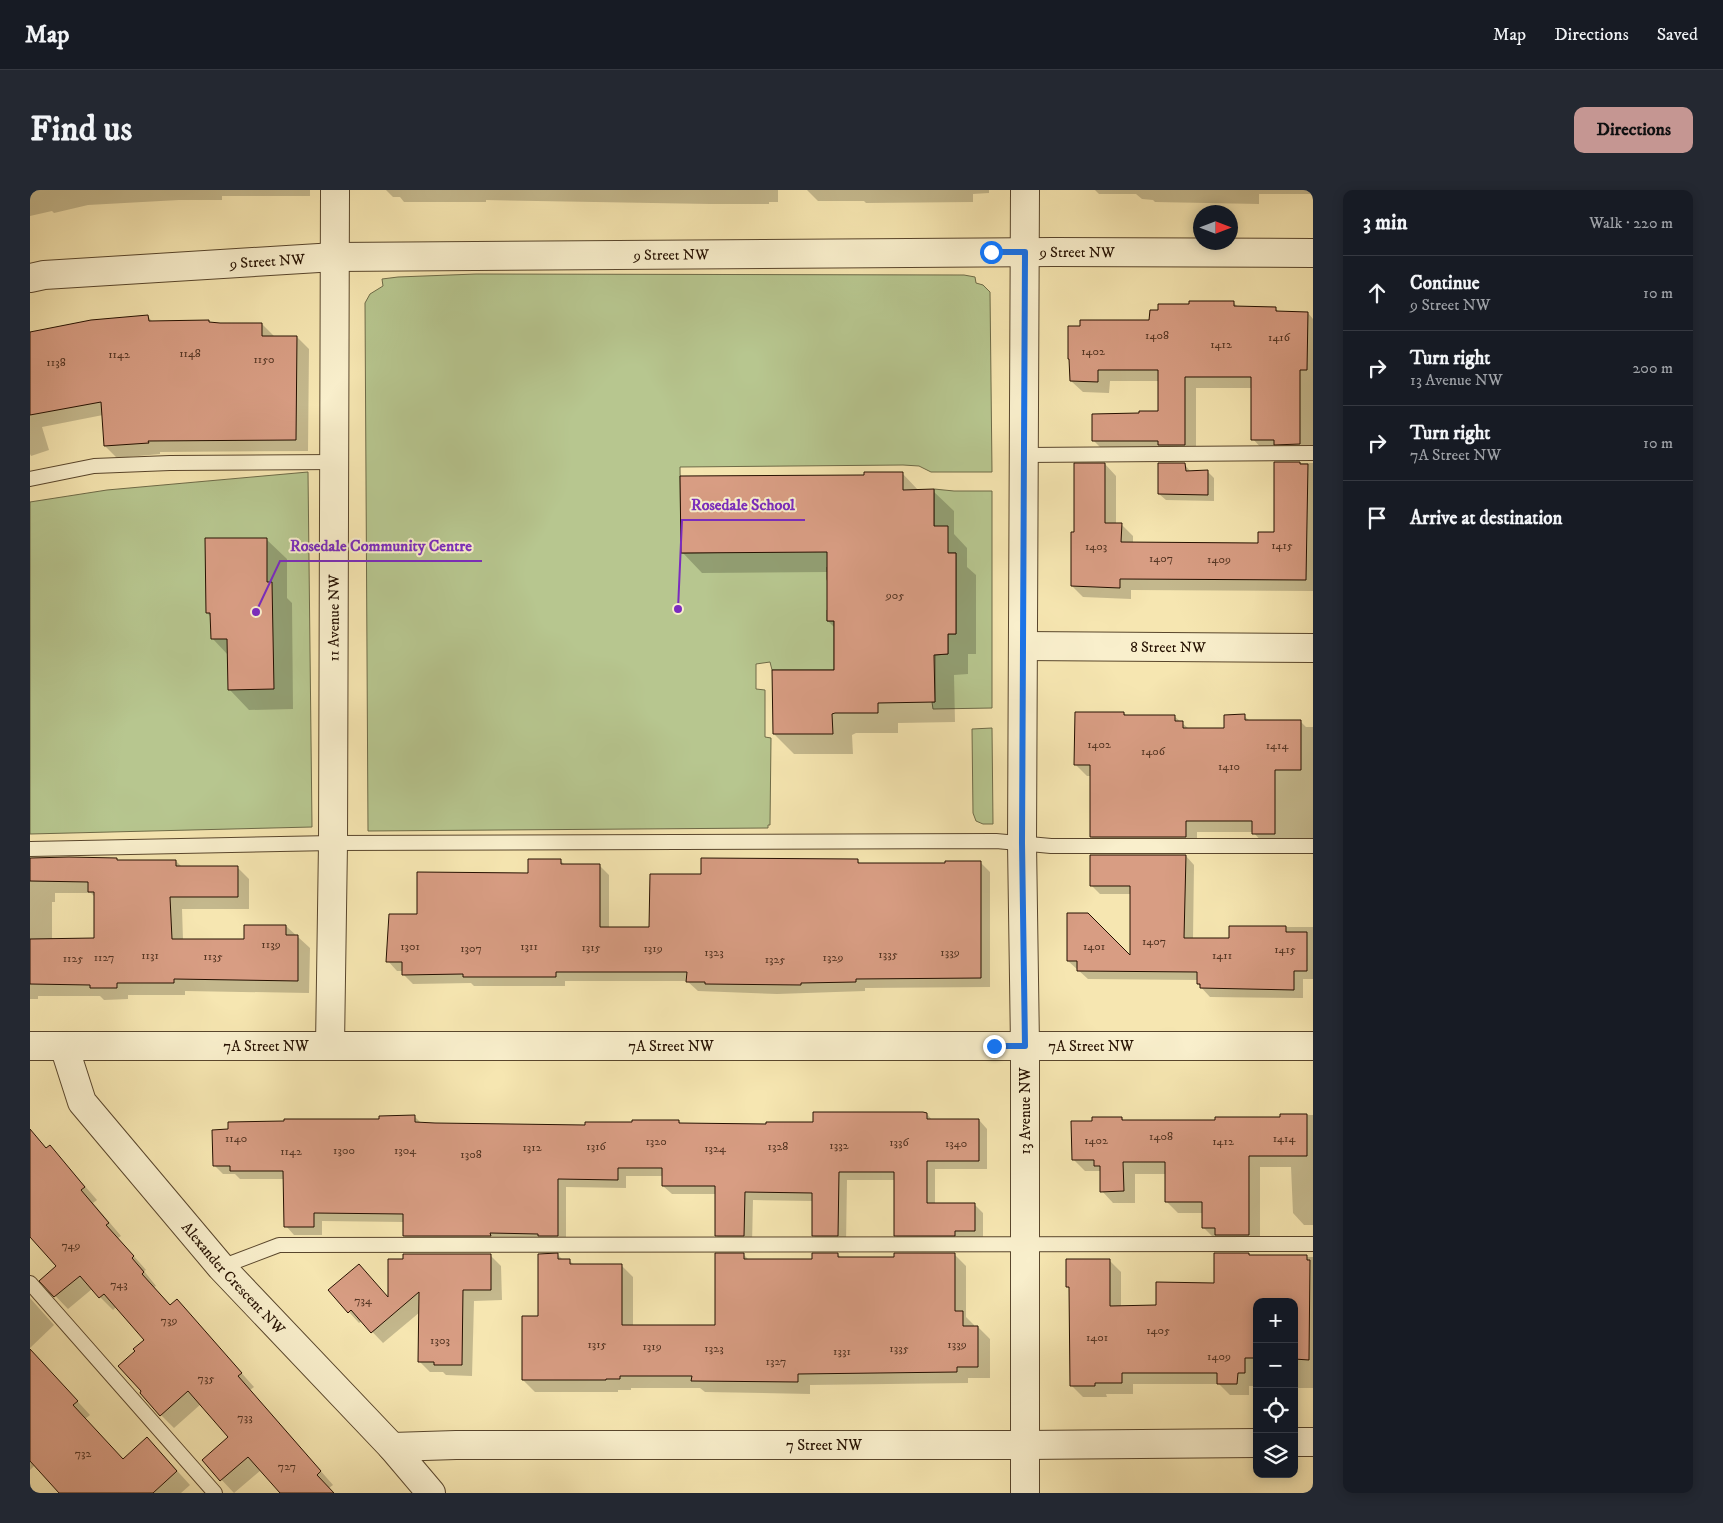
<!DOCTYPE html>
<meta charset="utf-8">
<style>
:root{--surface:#171b24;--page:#242831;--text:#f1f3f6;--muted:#9ea1a6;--line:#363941;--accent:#c59692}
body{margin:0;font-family:"IM FELL DW Pica",serif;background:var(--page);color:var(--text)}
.controls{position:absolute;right:15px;bottom:15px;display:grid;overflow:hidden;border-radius:10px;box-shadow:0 2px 12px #0003}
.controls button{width:45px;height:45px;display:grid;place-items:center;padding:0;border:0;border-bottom:1px solid var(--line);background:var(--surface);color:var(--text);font:25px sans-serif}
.compass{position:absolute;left:1163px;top:15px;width:45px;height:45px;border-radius:50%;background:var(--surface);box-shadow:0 2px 12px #0003;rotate:90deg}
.stop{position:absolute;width:15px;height:15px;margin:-11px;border:4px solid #1a73e8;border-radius:50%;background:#fff}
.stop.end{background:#1a73e8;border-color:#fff;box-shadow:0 1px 5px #0008}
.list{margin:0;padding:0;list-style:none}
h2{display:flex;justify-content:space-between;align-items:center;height:65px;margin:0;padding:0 20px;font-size:21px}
h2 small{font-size:16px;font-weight:400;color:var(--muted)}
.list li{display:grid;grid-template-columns:32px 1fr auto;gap:15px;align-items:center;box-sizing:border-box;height:75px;padding:0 20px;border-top:1px solid var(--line)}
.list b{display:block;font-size:19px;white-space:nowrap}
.list p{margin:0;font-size:16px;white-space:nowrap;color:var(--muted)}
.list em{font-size:16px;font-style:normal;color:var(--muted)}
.icon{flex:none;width:28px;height:28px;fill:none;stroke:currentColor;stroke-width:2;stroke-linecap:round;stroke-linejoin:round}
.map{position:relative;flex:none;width:1283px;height:1303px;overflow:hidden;border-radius:10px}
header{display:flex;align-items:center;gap:30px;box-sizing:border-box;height:70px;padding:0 25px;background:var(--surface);border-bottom:1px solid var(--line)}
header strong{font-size:24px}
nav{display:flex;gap:28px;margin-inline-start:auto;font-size:18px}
.intro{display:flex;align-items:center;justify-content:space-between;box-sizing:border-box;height:120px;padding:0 30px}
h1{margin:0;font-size:35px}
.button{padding:12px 22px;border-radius:10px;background:var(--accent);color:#111;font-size:18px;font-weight:700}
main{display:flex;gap:30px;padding:0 30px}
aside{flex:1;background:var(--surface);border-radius:10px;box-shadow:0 2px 12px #0003}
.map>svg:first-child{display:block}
</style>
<header>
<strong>Map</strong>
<nav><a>Map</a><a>Directions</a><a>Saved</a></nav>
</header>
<div class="intro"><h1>Find us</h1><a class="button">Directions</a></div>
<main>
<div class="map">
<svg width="1283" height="1303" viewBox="0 0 1283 1303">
<rect width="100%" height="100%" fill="#f6e6b1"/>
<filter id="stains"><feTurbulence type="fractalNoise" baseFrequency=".004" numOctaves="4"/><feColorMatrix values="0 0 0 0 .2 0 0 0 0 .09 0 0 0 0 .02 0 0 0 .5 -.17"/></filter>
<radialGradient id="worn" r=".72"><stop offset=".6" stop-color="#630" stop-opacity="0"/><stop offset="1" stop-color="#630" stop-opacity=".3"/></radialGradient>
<g fill="#b7c68f" stroke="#6e6b48">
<path d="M446 84 934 85 945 87 946 93 953 95 960 102 962 282H901L889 276 873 275 650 277 651 363 804 361V377H797V389L805 420H797V431H804V480H742L740 472 726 474V499L735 500V547L741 548 740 635H738V638L338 641 335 113 340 104 353 96 352 89 368 87Z"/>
<path d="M278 282 282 637 0 644V312L77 300Z"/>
<path d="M904 299 924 301H962V518L903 519 902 512H905V465L918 464V444H926V363H918L904 336Z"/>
<path d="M962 538 963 634H953L946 631 943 623 942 539Z"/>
</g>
<g fill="#0003" fill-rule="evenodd">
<path d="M0 0H280V6H192V10H149L58 15 24 23 22 21 0 26Z"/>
<path d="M356 0H748V12H739V14H680L456 10V12H374L370 7H363Z"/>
<path d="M777 0H959V3L943 4V12L836 13 834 11H788Z"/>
<path d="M1065 0H1283V4H1229V14L1125 12 1123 10 1112 9 1106 4H1069Z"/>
<path d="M1203 112 1208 117 1245 118 1250 123H1278L1283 129V265L1234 261 1223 249V198H1166V266L1075 262 1063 250 1130 222V191H1080L1079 203 1053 202 1041 191V171L1039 169 1121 131Z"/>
<path d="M118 127 123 132 232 134 245 147H267L279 159 278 261 130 262V264L87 268 75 256 73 225 12 237 19 260 1 266 0 264V155Z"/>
<path d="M1245 273H1283V401L1101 400V409L1053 407 1042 396 1046 344 1075 274 1086 286V334H1091L1103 346V353L1229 355 1245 343Z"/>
<path d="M1154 274 1161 282 1177 281 1184 288V311L1136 310 1129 304Z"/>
<path d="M872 283 889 301H903L924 321V344L937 358V377L946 385V464H938V484L924 485 925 532 868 533V543H826L822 545 823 564H764L744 544 806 481 805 438 798 431V382L672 383 652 362 835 286Z"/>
<path d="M236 349 257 369V408L262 413 263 519 219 520 199 499 198 465 182 448 181 427 177 423Z"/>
<path d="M1094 523 1097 526H1144L1159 539H1195L1214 526 1220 531H1270L1276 537H1283V652L1235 655 1223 642H1167V658H1073L1061 647V586H1057L1046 575Z"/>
<path d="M1156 666 1164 675 1163 749H1200V737H1283V789H1273V808L1180 807 1168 794V790L1058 789 1038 771 1101 768 1102 704H1070L1061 695Z"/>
<path d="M0 669 146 671 152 677H207L219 689V719H152L153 750H216L256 736 280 758 279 803 155 801V805H98V809L74 810 70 806H8V809H0ZM25 703H61L65 707V749L22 750V712H25Z"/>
<path d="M530 670 535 675H569L579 685V738H621L672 685 827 670 831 674H917L950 672 960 682V797L835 798V801L747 804 668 801 657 791H535V796H444L441 793 383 794 373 784V781H367L358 771 389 725 500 685Z"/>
<path d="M897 924 902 930H949L957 939V979H905V1015L944 1014 953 1023V1049L874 1054 865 1045V990H817L816 1054H792L783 1045V1011L723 1010 722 1054H695L686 1045 687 1004H642L633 996V986H596V998L536 997V1054H383L374 1046V1032L292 1031V1045H264L256 1036 255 989H210L205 984H193L184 975 350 931 384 926 392 934 557 936 649 931 651 934H784Z"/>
<path d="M1251 925H1283V1035H1274L1263 1023 1261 977H1230V1057L1185 1049 1173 1037V1023H1148L1136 1011V984H1105V1013H1083L1072 1001V981H1055L1043 969 1063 932 1092 928 1094 931H1187L1251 928Z"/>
<path d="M0 940 17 959 20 957 32 970 67 1010 63 1013 91 1046 88 1048 116 1080 114 1081 126 1096 124 1097 141 1116 159 1124 224 1197 220 1200 303 1295 299 1298 304 1303H252L231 1280 204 1303 173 1270 200 1247 171 1214 144 1238 131 1225 116 1150 86 1117 83 1120 62 1099 38 1119 11 1091 27 1076 0 1046Z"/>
<path d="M808 1064 811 1068H865L924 1064 936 1076V1127L944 1135V1137H948L960 1149V1188H938V1193L780 1195V1204L675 1202 670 1198H601V1200H588V1202H505L493 1190 509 1127 528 1065 534 1071H540L544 1075H591L603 1087V1136H686L714 1065 719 1070H783Z"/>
<path d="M1218 1064 1221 1067H1283V1198H1264V1112H1227V1196H1219V1205H1200L1189 1194H1103V1204H1076L1077 1207H1053L1041 1195 1040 1099 1037 1097 1079 1070 1091 1082V1117L1127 1116 1185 1094Z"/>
<path d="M460 1065 471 1076 472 1110 444 1111 442 1186 416 1185 413 1182H400L389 1171 390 1122 353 1153 332 1131 329 1133 319 1122 329 1075 359 1109 374 1071Z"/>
<path d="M0 1108 24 1135 0 1158Z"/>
<path d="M0 1159 60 1225 55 1229 94 1271 130 1262 160 1295 151 1303H30L5 1275 0 1280Z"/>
</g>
<g fill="#d89d83" stroke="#251000">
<path d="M1159 111H1204V116L1246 117V121L1278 122 1277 180H1270V254L1244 255V250H1221V187H1155V255H1128V251H1062V224L1109 223V221H1128V180H1068V192L1040 191 1039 169H1038V136H1050V130H1119L1120 120H1128V114H1159Z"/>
<path d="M118 125 119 131 179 130V132L190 133H232V146H267L266 250 118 251 119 253 74 256 71 212 0 225V142L61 130Z"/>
<path d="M1244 272H1270V274H1278L1276 390 1090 389V398L1041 396V342H1044V273H1075V333H1092L1091 352 1228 353V342H1244Z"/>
<path d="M1128 273H1155L1156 281 1178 280V305L1128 304Z"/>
<path d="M834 282H873V300L904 299V336H918V363H926V444H918V464L904 465 905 512 848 513V523H805L802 524 803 544H743L742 480H804V431H797V362L651 363 650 286 834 285Z"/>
<path d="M175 348H237V392H242L244 499 198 500 197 449H181L180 423H176Z"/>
<path d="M1045 522H1094V525H1145V531H1153V538H1194V525L1215 524V530H1271V580H1245V644H1222V631H1156V647H1060V575H1044Z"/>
<path d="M1060 665H1156L1154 748H1199V736H1256V742H1277V781H1264V800L1170 798V794H1167V782L1047 781V771H1037V723H1058L1100 765V696H1060Z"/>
<path d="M39 667 87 668V670H146V676H208V707H140L142 749H214V735H256V745H268V791L144 789V793H87V798H60V795L0 794V749L64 748V702H58V692L0 691V668Z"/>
<path d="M671 668 828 669V673H915V671H951V788L826 789V792L771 793V795L675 794V792H656L657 782H526V787H433V784L372 785V772H356L359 724H387V682L498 683V669H531V674H570V737H619L620 684H671Z"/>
<path d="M783 922H893L897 923V929H949V971H897V1013H945V1041H925V1046H864V982H809L808 1046H782V1003L715 1002 714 1046H685V996H632V978H588V990L528 989V1046H508V1044L460 1043 461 1046H373V1024L284 1023V1037H254L253 981H200V976H183L182 940 198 939V932L254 931V929H349V926L385 925V932L405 933 555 935V932H602V930H649V933L736 934V932H783Z"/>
<path d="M1250 924H1277V966H1219V1045H1185V1038H1172V1012H1135V972H1093L1094 1001 1070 1002V976H1064V970H1042L1041 931H1062V927H1092V930H1185V927H1250Z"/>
<path d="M0 939 16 958 20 955 55 997 51 1000 79 1033 76 1035 104 1066 102 1068 114 1082 112 1084 140 1115 147 1109 212 1183 208 1186 291 1281 287 1285 304 1303H250L218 1267 190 1291 172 1270 198 1247 158 1201 130 1226 110 1203 111 1201 88 1176 105 1161 103 1159 114 1150 74 1104 69 1108 50 1086 24 1107 9 1091 26 1076 0 1047Z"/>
<path d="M528 1063V1069H540V1074H592V1135H685V1063H714V1069H782V1063H808V1067H864V1063H925V1121H933V1136H948V1177H927V1182L768 1184V1192L661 1191 662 1186H590V1189H576V1190H492V1126H508V1064Z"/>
<path d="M1184 1063H1219V1065H1277V1070H1280L1279 1170 1264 1169V1112H1227V1168H1215V1183H1208L1207 1194H1187V1183H1092V1193H1065V1196H1040L1039 1097H1036V1069H1080V1116L1126 1115V1092L1184 1093Z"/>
<path d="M373 1064H461V1100H433L432 1175H404V1172H388L389 1102 341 1143 321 1120 318 1123 298 1100 329 1074 358 1107V1069H373Z"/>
<path d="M0 1159 48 1211 43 1215 93 1269 117 1247 147 1281 123 1303H29L0 1271Z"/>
</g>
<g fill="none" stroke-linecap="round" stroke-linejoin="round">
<g stroke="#59462c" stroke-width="16">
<g id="service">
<path d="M995 265 1283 263"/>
<path d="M0 289 64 276 140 273 305 272"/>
<path d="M0 659 303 653 966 651 1021 656H1283"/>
<path d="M191 1077 249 1055 1283 1054"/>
<path d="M0 1093 185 1303"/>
</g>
</g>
<g stroke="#59462c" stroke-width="30">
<g id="minor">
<path id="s1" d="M0 88 14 85 305 67 1024 62 1283 63"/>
<path id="s2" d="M993 456 1283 458"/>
<path id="s3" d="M0 856H1283"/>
<path id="s4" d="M34 856 52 912 191 1077 362 1257 401 1303"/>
<path id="s5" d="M300 856 303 653 305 0"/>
<path d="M1264 1252H1283"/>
<path id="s6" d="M362 1257 426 1255H995L1227 1253"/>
<path d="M995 1303V856L992 653 995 0"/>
</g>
</g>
<use href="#service" stroke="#f9efcc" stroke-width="14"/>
<use href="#minor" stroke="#f9efcc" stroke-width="28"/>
</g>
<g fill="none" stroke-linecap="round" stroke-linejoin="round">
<path stroke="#1a73e8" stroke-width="6" d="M961 62H995L992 653 995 856H964"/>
</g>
<g text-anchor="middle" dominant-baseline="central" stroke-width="4" stroke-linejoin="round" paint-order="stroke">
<g font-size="12" fill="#523321">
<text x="1127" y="145">1408</text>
<text x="1249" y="147">1416</text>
<text x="1191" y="154">1412</text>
<text x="1063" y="161">1402</text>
<text x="160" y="163">1148</text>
<text x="89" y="164">1142</text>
<text x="234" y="169">1150</text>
<text x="26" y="172">1138</text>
<text x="1252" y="355">1415</text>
<text x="1066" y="356">1403</text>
<text x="1131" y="368">1407</text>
<text x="1189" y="369">1409</text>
<text x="865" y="405">905</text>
<text x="1069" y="554">1402</text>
<text x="1247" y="555">1414</text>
<text x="1123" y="561">1406</text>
<text x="1199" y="576">1410</text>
<text x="1124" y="751">1407</text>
<text x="241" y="754">1139</text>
<text x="380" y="756">1301</text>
<text x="499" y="756">1311</text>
<text x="1064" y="756">1401</text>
<text x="561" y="757">1315</text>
<text x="441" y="758">1307</text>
<text x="623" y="758">1319</text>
<text x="1255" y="759">1415</text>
<text x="684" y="762">1323</text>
<text x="920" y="762">1339</text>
<text x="858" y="764">1335</text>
<text x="120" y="765">1131</text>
<text x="1192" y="765">1411</text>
<text x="183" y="766">1135</text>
<text x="74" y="767">1127</text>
<text x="803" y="767">1329</text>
<text x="43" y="768">1125</text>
<text x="745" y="769">1325</text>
<text x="1131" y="946">1408</text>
<text x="206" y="948">1140</text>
<text x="1254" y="948">1414</text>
<text x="1066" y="950">1402</text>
<text x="626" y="951">1320</text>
<text x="1193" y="951">1412</text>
<text x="869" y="952">1336</text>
<text x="926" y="953">1340</text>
<text x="809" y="955">1332</text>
<text x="566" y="956">1316</text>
<text x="748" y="956">1328</text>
<text x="502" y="957">1312</text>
<text x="685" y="958">1324</text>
<text x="314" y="960">1300</text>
<text x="375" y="960">1304</text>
<text x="261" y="961">1142</text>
<text x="441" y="964">1308</text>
<text x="41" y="1055">749</text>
<text x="89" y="1094">743</text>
<text x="333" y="1110">734</text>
<text x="139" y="1130">739</text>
<text x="1128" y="1140">1405</text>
<text x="1067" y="1147">1401</text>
<text x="410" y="1150">1303</text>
<text x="567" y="1154">1315</text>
<text x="927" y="1154">1339</text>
<text x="622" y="1156">1319</text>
<text x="684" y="1158">1323</text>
<text x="869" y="1158">1335</text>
<text x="812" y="1161">1331</text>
<text x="1189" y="1166">1409</text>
<text x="746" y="1171">1327</text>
<text x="176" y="1188">735</text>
<text x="215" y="1227">733</text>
<text x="53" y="1263">732</text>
<text x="257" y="1276">727</text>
</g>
<g font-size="15" fill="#251000" stroke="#f9efcc">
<text stroke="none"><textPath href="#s1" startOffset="1048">9 Street NW</textPath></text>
<text stroke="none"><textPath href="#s1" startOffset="642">9 Street NW</textPath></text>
<text stroke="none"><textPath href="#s1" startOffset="238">9 Street NW</textPath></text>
<text stroke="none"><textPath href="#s5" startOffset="428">11 Avenue NW</textPath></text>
<text stroke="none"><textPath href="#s2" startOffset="145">8 Street NW</textPath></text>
<text stroke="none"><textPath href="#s3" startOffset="236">7A Street NW</textPath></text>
<text stroke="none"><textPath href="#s3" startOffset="641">7A Street NW</textPath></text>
<text stroke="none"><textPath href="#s3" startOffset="1061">7A Street NW</textPath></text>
<text transform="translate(995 921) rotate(-90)">13 Avenue NW</text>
<text stroke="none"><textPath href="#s4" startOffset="291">Alexander Crescent NW</textPath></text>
<text stroke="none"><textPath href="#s6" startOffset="432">7 Street NW</textPath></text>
</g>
</g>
<path fill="none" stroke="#7b2cbf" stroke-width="2" d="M648 419L652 330H775M226 422L250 371H452"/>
<g fill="#7b2cbf" stroke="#f9efcc" stroke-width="2">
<circle cx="648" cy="419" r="5"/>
<circle cx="226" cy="422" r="5"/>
</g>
<g font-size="16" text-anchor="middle" font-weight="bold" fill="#7b2cbf" stroke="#f9efcc" stroke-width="4" stroke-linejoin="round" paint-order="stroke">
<text x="713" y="320">Rosedale School</text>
<text x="351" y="361">Rosedale Community Centre</text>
</g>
<rect width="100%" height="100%" filter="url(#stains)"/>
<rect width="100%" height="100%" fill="url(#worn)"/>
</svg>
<div class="controls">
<button>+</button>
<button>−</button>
<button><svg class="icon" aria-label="locate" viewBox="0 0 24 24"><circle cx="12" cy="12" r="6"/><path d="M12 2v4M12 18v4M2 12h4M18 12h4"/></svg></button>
<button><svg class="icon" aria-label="layers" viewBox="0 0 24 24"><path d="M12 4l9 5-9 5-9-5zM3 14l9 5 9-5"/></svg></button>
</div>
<svg class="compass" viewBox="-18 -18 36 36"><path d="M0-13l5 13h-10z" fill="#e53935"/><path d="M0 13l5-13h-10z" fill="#9ea1a6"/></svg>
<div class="stop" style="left:961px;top:62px"></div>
<div class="stop end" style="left:964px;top:856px"></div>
</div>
<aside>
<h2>3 min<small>Walk · 220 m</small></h2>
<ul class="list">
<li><svg class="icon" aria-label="ahead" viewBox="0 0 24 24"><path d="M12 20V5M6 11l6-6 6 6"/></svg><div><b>Continue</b><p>9 Street NW</p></div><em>10 m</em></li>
<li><svg class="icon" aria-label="right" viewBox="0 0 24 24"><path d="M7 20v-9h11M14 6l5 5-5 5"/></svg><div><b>Turn right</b><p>13 Avenue NW</p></div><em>200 m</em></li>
<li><svg class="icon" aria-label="right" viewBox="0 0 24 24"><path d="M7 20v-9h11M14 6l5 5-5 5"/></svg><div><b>Turn right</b><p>7A Street NW</p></div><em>10 m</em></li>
<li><svg class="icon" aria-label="arrive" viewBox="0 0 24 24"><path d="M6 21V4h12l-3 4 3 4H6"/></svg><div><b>Arrive at destination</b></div></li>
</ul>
</aside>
</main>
